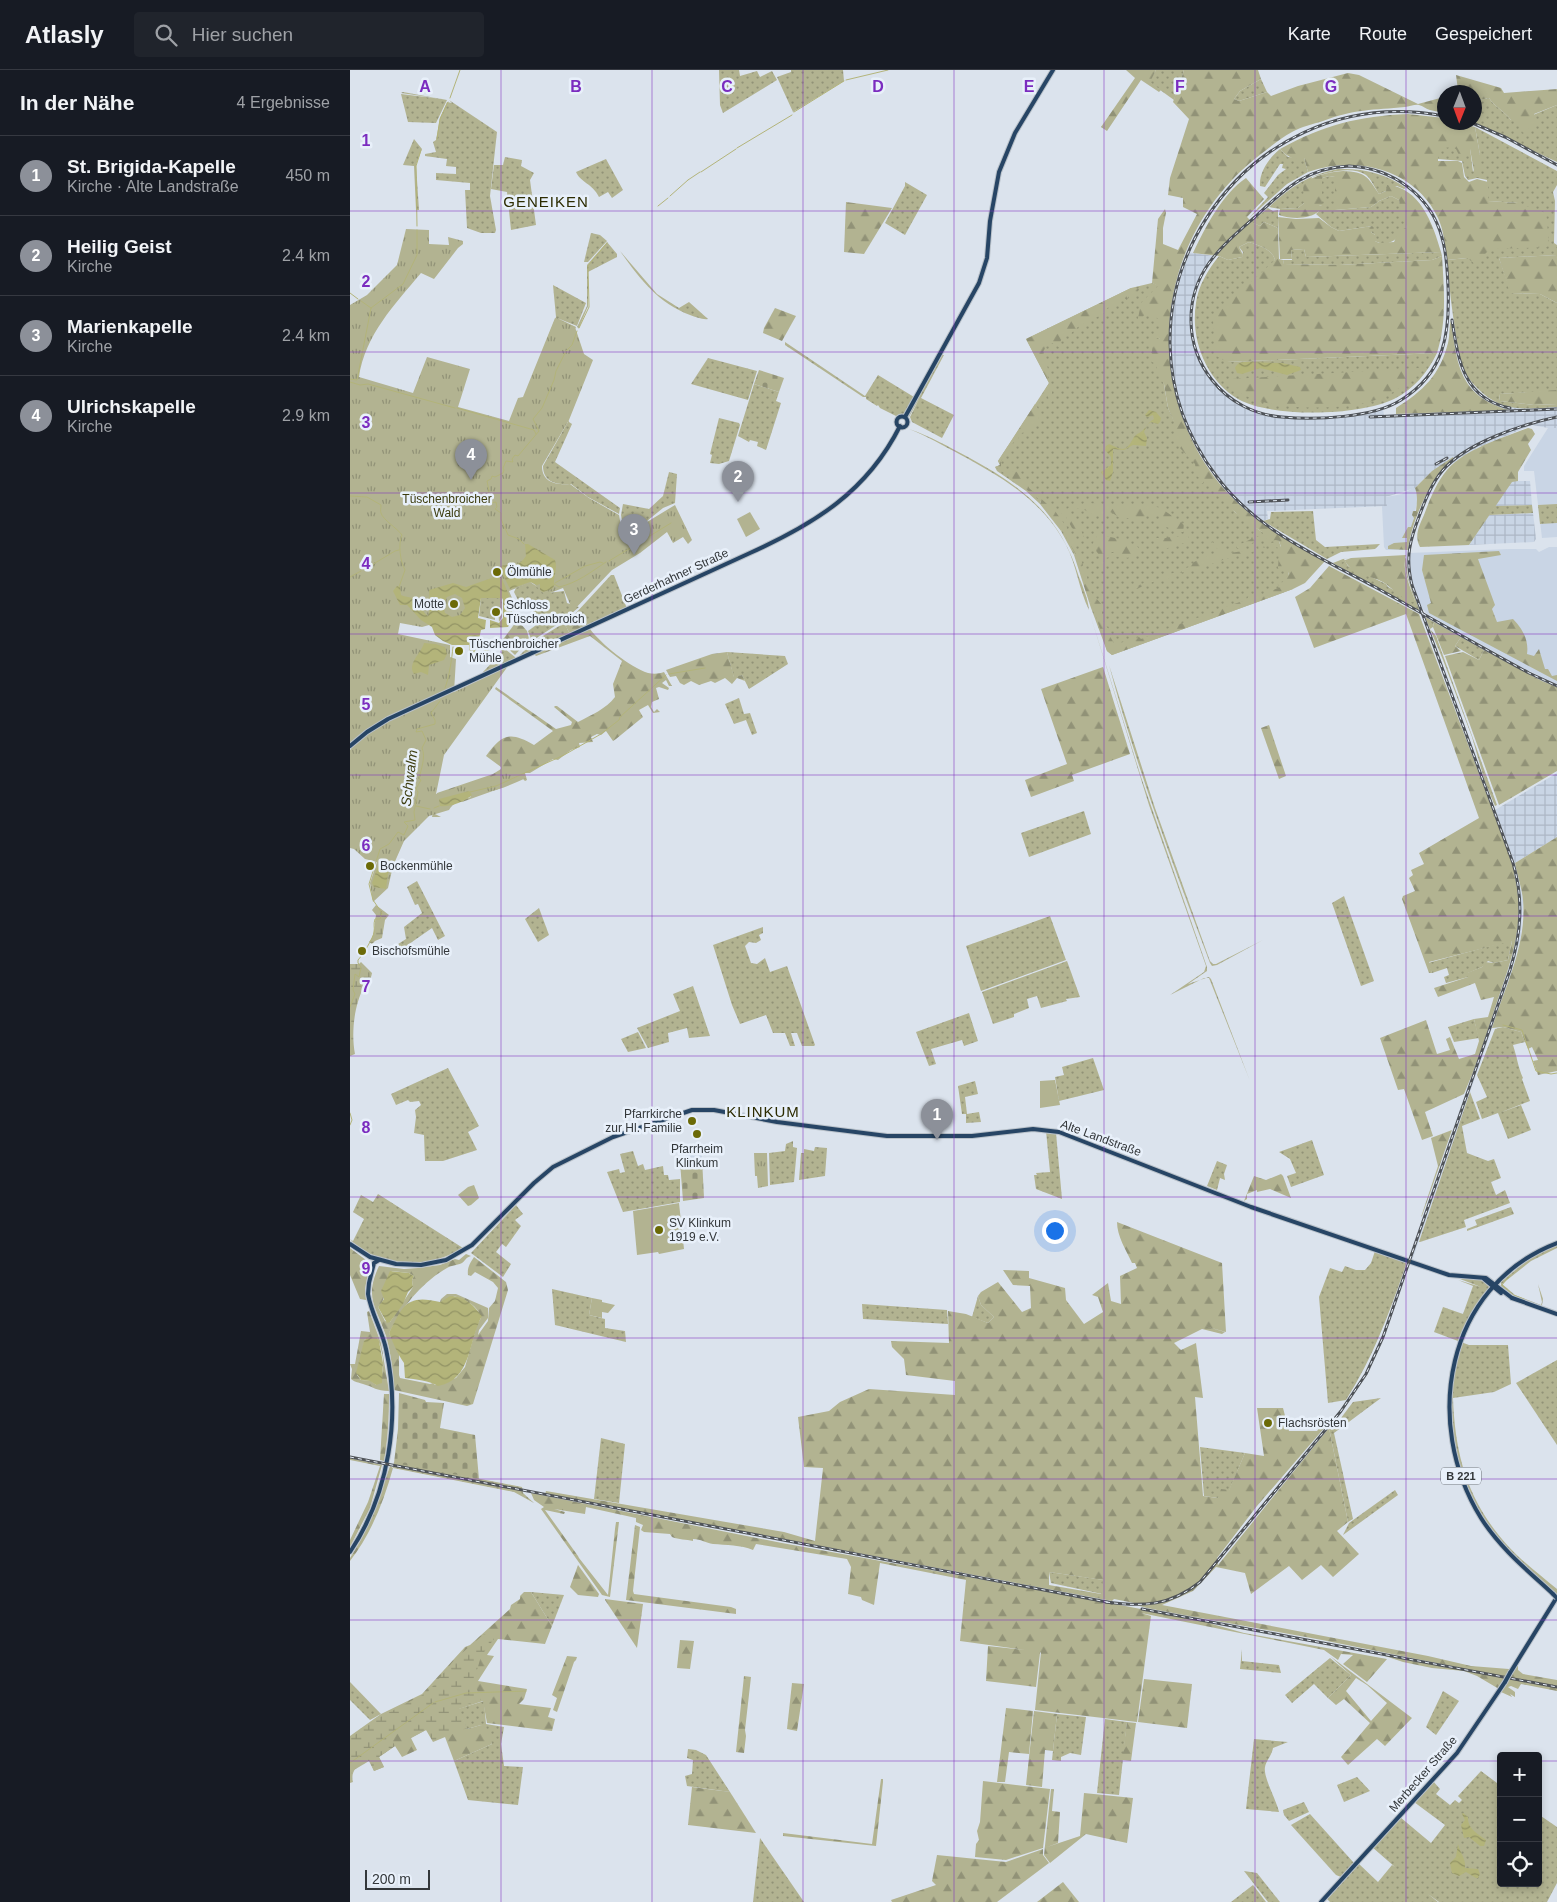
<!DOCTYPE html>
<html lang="de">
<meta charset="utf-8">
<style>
:root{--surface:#171b24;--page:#20242c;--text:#f1f3f6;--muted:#9ea1a6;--line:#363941;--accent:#8c9099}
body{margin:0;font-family:Arial,sans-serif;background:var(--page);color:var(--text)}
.controls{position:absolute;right:15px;bottom:15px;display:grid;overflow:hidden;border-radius:5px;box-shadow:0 2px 8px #0003}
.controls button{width:45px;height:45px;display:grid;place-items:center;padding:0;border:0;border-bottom:1px solid var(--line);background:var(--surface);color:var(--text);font:25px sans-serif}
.compass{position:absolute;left:1087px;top:15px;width:45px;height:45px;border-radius:50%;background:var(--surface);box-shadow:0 2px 8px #0003;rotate:181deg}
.scale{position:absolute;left:15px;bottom:12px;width:65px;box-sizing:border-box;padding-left:5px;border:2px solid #33373a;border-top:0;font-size:14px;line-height:18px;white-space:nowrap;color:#33373a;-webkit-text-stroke:4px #e8f0fa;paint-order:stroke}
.you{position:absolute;left:704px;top:1160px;width:18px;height:18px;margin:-12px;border:4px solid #fff;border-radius:50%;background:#1a73e8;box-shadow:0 0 0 8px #1a73e833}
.badge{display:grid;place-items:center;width:32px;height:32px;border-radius:50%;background:var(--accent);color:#fff;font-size:16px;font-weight:700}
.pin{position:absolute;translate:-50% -41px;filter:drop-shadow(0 1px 2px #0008)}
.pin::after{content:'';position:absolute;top:26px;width:18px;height:15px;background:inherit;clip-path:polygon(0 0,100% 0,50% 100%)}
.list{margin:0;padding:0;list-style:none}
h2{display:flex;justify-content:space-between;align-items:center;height:65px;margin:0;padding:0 20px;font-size:21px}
h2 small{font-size:16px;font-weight:400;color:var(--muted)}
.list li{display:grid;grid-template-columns:32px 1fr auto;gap:15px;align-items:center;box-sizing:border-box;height:80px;padding:0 20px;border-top:1px solid var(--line)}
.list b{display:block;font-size:19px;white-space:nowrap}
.list p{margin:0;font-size:16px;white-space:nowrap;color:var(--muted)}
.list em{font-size:16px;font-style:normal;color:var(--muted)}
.icon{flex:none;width:28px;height:28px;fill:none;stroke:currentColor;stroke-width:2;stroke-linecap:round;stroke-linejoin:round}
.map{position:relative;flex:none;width:1207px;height:1832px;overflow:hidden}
header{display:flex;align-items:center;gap:30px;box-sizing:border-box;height:70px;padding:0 25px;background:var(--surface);border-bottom:1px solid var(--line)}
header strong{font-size:24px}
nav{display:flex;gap:28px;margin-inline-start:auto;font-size:18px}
.search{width:350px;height:45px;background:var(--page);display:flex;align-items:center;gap:12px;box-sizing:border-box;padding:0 18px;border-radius:5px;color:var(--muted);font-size:19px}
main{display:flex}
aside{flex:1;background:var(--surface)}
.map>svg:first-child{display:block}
</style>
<header>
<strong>Atlasly</strong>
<div class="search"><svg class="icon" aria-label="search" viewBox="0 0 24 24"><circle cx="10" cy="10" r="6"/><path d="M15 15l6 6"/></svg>Hier suchen</div>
<nav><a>Karte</a><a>Route</a><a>Gespeichert</a></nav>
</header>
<main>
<aside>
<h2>In der Nähe<small>4 Ergebnisse</small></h2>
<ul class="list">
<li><span class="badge">1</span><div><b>St. Brigida-Kapelle</b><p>Kirche · Alte Landstraße</p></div><em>450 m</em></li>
<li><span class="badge">2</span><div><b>Heilig Geist</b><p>Kirche</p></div><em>2.4 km</em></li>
<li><span class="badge">3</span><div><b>Marienkapelle</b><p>Kirche</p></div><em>2.4 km</em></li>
<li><span class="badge">4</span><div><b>Ulrichskapelle</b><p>Kirche</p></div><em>2.9 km</em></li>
</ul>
</aside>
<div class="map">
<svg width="1207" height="1832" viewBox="0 0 1207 1832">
<defs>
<pattern id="industrial-grid" width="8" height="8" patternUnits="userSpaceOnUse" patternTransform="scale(1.25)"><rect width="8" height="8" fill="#c9d5e5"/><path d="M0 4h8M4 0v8" fill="none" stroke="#adb7c5"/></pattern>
<pattern id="grass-dots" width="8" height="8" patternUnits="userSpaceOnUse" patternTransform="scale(1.25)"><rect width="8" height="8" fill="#b2b391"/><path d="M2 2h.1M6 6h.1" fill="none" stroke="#919277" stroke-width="1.8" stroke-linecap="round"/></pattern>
<pattern id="forest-firs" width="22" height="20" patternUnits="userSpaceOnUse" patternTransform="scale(1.25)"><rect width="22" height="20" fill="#b2b391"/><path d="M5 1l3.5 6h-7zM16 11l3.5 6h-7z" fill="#919277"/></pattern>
<pattern id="wetland-marsh" width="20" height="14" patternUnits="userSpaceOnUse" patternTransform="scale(1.25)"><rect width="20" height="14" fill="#b2b391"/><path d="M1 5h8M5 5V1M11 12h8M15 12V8" fill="none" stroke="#919277"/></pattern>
<pattern id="cemetery-stones" width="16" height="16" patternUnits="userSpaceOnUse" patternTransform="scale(1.25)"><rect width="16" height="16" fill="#b2b391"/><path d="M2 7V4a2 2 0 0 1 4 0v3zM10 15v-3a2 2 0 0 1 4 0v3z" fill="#919277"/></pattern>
<pattern id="park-tufts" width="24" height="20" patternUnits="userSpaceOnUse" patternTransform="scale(1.25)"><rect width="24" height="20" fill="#b2b391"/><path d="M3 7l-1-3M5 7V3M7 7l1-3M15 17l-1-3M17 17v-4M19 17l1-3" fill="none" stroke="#919277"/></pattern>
<pattern id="water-waves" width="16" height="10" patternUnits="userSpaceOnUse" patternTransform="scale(1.25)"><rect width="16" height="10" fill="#b3b47a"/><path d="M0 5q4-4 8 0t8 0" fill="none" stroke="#929365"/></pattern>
</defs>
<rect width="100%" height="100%" fill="#dbe3ed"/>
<g fill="#c9d5e5">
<path d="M1198 358H1207V467L1192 468 1184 401H1174V396Z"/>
<path d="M1063 418H1065L1068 424 1067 433 1057 480H1036L1034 477 1032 436 1036 427 1052 424Z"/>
<path d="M1199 477H1207V614L1175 599 1076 543 1072 538 1063 516 1058 497 1059 483 1160 479H1186L1189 482Z"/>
<path d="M1143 740H1145L1165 793 1173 830 1171 866 1162 900 1062 1191 1058 1190 1164 883 1169 849 1168 824 1164 803 1165 802Z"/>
<path d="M351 1072 352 1088 336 1091 335 1082 338 1081 337 1076Z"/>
</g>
<g fill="url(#industrial-grid)">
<path d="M837 182 864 186 852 201 842 229 840 249 842 268 846 283 852 296 866 316 875 325 895 338 913 345 935 348 1011 345 1033 339 1034 345 1144 340 1150 334 1177 338 1207 337V358H1198L1182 355 1127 378 1097 397 1088 409 1076 432 1074 431 1082 401 1065 418 1036 427 1037 436 917 441 918 449 913 451 894 436 873 413 852 384 834 347 829 330 822 295 819 265 824 226Z"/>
<path d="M1162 411H1180L1182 435 1145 436Z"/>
<path d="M1183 443 1186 469 1184 472 1119 475 1139 445Z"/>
<path d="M1207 703V767L1165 793 1145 740Z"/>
</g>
<g fill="url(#grass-dots)">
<path d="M369 0H389L390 6 407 1 410 7 422 1 427 10 373 43 370 35Z"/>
<path d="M441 0H493L494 11 443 42 427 7 441 2Z"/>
<path d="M806 0H834L824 30 799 12Z"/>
<path d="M911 9 917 22 889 31 884 29 890 21Z"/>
<path d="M53 22 97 30 86 53 58 52 51 24 92 29 51 23Z"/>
<path d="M1139 28C1145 37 1154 41 1161 50L1183 45 1207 35V92L1124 53 1125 41 1127 40 1128 30Z"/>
<path d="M99 30 147 62 140 126 146 160 145 163H131L117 158 115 120H120V113L86 110V103L106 104V97L96 96 97 89 75 86V84L86 82 83 72 86 70 90 48 97 32 102 33Z"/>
<path d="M1125 57 1207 101V115L1203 122 1205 131 1204 173 1207 175V185L1149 188 1161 223 1190 224 1207 233V321L1149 324 1150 331 1184 335 1207 334V337C1188 338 1168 341 1150 334 1134 327 1119 312 1112 297 1108 287 1108 276 1106 266 1102 241 1099 216 1097 190L1117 188 1139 176H1143L1168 133 1138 131 1137 110 1127 108 1118 110 1115 106 1112 91 1088 89V83L1091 78C1099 75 1111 79 1120 78L1123 102 1130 85Z"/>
<path d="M64 69 72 79 66 95 69 140H66L64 96 53 95Z"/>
<path d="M930 79 938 87 954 88 958 102 937 114 899 148 918 127 914 123 928 105 936 99 932 98 933 94H930L915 117 910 116C909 102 919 88 930 79Z"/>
<path d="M155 87 172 90 171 96 184 103 180 110 186 155 161 160 157 122 141 119 144 95H153Z"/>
<path d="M256 89 273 120 262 128 258 122 249 127C242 113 231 113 226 102Z"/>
<path d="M988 99C1013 98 1035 103 1056 118L1054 119 1047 116 1029 124C1025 118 1021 109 1016 105 1001 95 977 103 962 107L954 133 948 138 930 139 919 137C940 117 960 104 988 99Z"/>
<path d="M979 106 985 107V140L1021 137 1029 131 1041 126 1049 130 1057 157C1048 167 1040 179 1025 171V165L1021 162 1022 156 989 161 981 157 966 144 969 141V136L972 135V108Z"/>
<path d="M555 112 577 125 555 165 535 153 555 116Z"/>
<path d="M918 138 923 141 928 140V158L914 152 910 156 901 152Z"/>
<path d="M241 163 250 165 257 171 238 192H234Z"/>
<path d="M257 172 267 184V187L238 202V236L229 258 227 257 237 236V195Z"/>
<path d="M899 172C910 176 922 179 925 190L877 292 1087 283C1078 302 1064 319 1044 329 1010 346 921 348 888 329 856 310 840 269 846 233 848 216 858 200 869 186L878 190 892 187 893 182 889 177Z"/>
<path d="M954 179 956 187 1091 182 1092 186 1082 190 989 195 934 194 933 190H942L941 180Z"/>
<path d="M270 181 307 224 329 238 339 232 358 249C353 250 346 247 340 245 308 233 289 208 270 181Z"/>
<path d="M802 213 816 218 811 249 809 285 818 338 838 381 885 442 909 460 929 471 943 519 762 585 757 581 741 538 739 532 742 533 725 483 724 485 711 461 712 459 691 431 690 434 676 421 647 401 645 397 650 395 648 391 699 313 676 269 781 218Z"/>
<path d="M203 215 236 233 227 256 207 248 226 257 216 277 197 269 206 247Z"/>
<path d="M435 272 515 326 528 305 564 327 555 344 546 346 530 338 528 335 527 336 516 329V327H513L435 275Z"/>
<path d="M591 285H594L571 328 604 345 592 368 562 352 560 347 570 327 559 347V350L558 348 566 330Z"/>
<path d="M358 288 407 301 398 330 341 314Z"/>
<path d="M404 314 429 322 426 331 431 333 416 380 407 376 408 372 400 370 399 372 388 366Z"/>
<path d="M369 348 389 353 390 355 379 391 369 394 360 393 362 385 360 384Z"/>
<path d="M219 350V352L222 354 205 392 270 438 269 444 238 427 221 414C208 415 193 413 193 396Z"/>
<path d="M559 359C580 366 599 377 618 387 673 417 710 445 729 507 733 517 738 529 739 540 729 520 727 496 716 475 693 431 653 408 611 385 594 376 577 366 559 359Z"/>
<path d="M319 402 327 404 325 433 313 438 297 451 293 449 274 461 271 445 273 434 299 439 313 426Z"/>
<path d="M1207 434V453L1190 454 1188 435Z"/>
<path d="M1182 435 1183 443 1139 445 1145 436Z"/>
<path d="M963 441 966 470 975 477 1030 474 1025 479 991 482 977 489 913 451 920 449 921 442Z"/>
<path d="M1001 488 994 489 998 496 1036 514 1038 517 1065 531 1056 503 1054 489 1056 488 1058 507 1070 542 983 493 993 489Z"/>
<path d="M261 505H264L276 536V539L239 556 230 545 225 544Z"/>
<path d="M180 512 197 523 214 521 217 533 229 537 214 550 182 571 178 561 189 553 179 533 170 534 164 522 166 518Z"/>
<path d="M138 527 152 528V547L149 552 148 537H145V550L129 546 131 528Z"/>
<path d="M740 544 791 707 857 897V901L838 914 859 907 861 909 900 1011 859 908H854L820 925 854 902 856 896 799 735Z"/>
<path d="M1075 547 1084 552 1083 557 1080 559 1086 566 1147 735 1145 736 1135 712 1122 667 1093 590Z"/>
<path d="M214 553 220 564 170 586V585L183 572Z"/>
<path d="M1111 567 1134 580 1129 590 1105 576Z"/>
<path d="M151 576 165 587V590L135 603 133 602 152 582 150 578Z"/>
<path d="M377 582 435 586 438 594 399 619 392 605 384 608Z"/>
<path d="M759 595 805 738 860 891 863 894H866L913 870 867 895 862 896 860 893C823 795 786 696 759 595Z"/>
<path d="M389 628 394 644 400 643 407 663 402 665 396 650 384 654 375 634Z"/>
<path d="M734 741 741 764 679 787 671 763Z"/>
<path d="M67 811 95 866 88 870 82 858 49 881 45 876 56 869 54 857 72 843 68 834 65 835 57 817Z"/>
<path d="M994 826 1024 911 1011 916 982 833Z"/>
<path d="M189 838 199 865 188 872 175 849Z"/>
<path d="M700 846 716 890 631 921 616 876Z"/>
<path d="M413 857V863L409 865 411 870 406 873 399 872 395 876 401 893 407 894 415 888 420 902 437 896 465 975 464 976H452L447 963H441L445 976H440L435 963H423L416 945 390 954 382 935 363 875Z"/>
<path d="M1162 870 1158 890 1144 893 1138 891 1132 897 1118 903V907L1096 913 1094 907 1099 905 1097 898 1082 903 1078 893Z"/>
<path d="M717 891 730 927 716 929 717 931 691 938 687 926 677 929 679 938 664 944V947L643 954 632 922Z"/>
<path d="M343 916 360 966 339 968 337 958 318 963 319 972 298 978 287 958 330 941 323 924Z"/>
<path d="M619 943 628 971 614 976 612 970 581 979 586 994 579 996 566 962Z"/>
<path d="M1124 949 1129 968 1104 972 1098 957Z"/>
<path d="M1153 957 1171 962 1175 972 1163 975C1167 987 1168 997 1173 1008L1172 1009 1180 1031 1149 1043 1171 1035 1181 1060 1158 1069 1148 1043 1132 1049 1126 1032 1137 1027 1127 1005 1145 959Z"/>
<path d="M288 962 296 978 278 982 271 969Z"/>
<path d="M743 988 754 1020 709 1031 705 1007 714 1005 712 997Z"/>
<path d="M98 998 129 1056 118 1062 127 1080 93 1091H75L74 1065 64 1063 66 1047 65 1040 71 1035 69 1031 60 1032 58 1030 46 1035 41 1024Z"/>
<path d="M625 1011 628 1024 615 1027 617 1044 629 1042 631 1052 616 1053V1044H612L608 1016Z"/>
<path d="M1120 1022 1130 1049 1112 1056 1117 1083 1138 1091 1144 1089 1151 1108 1141 1112 1146 1125 1155 1120 1160 1133 1114 1150 1116 1157 1070 1172H1069Z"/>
<path d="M696 1061 706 1063 712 1129 686 1119 684 1105H687L686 1103 700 1102Z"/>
<path d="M962 1070 974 1105 941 1117 937 1106 946 1103 940 1089 929 1082Z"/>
<path d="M443 1071V1077L447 1078 444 1112 420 1115 419 1083 435 1081 436 1074Z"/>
<path d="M465 1077 477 1078 475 1106 449 1110 451 1083H454V1079L464 1081Z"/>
<path d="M283 1081 288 1096 293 1094 295 1100 313 1096 314 1105H318L319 1110 330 1109V1132L273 1142 257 1102 269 1099 270 1103 275 1102 270 1084Z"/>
<path d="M867 1091 877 1095 874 1104 875 1110 870 1108 867 1120 857 1116Z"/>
<path d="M28 1124 113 1178C83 1196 46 1199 15 1181 10 1177 4 1174 0 1169L3 1171 14 1149 3 1142 11 1125 23 1132Z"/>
<path d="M166 1135 173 1144 165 1150 171 1156 156 1177 152 1174 146 1182 161 1194 153 1207 121 1183Z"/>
<path d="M1161 1137 1164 1144 1117 1161V1159L1127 1155 1125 1150Z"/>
<path d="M1207 1174V1178L1181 1191 1152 1214 1165 1225 1191 1235 1192 1232 1188 1214 1193 1229 1192 1235 1189 1237 1164 1228 1151 1218V1212L1181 1187Z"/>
<path d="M1025 1181 1057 1192C1040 1241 1024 1286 996 1330L978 1333 969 1227 980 1198 992 1202 995 1196 1006 1200H1015L1021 1193Z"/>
<path d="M1114 1207 1130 1208 1140 1216 1119 1247 1108 1271 1084 1262 1093 1237 1113 1244 1123 1216 1108 1210 1131 1217 1110 1209Z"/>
<path d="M202 1219 242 1228 239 1245 255 1249V1258L275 1261 276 1272 205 1255Z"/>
<path d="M628 1226 631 1235 644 1247 638 1253 622 1247Z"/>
<path d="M512 1234 597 1240 598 1254 513 1249Z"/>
<path d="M1111 1272 1119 1275H1158L1161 1314 1144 1322 1103 1328C1105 1386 1118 1432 1158 1476 1173 1492 1190 1505 1207 1519V1525C1182 1503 1153 1480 1134 1452 1108 1412 1099 1363 1101 1317 1102 1302 1108 1286 1111 1272Z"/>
<path d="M1207 1290V1375L1166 1313Z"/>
<path d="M1031 1328 984 1363 1003 1449 998 1452 979 1358 982 1360 1003 1332Z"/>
<path d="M251 1368 275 1374 269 1433 244 1429Z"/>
<path d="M850 1377 895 1383 879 1421 868 1428 854 1426Z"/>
<path d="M44 1392 172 1417 173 1423 184 1433 164 1422 43 1398Z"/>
<path d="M1045 1420 1048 1425 993 1465 999 1453Z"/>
<path d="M699 1502 754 1510 752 1524 701 1513Z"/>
<path d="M181 1522 214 1525 202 1556Z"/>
<path d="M892 1579V1591L929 1595 931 1603 890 1599Z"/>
<path d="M980 1588 1001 1605 978 1628 964 1614 942 1633 935 1625Z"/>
<path d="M0 1612 31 1644 20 1650 0 1630Z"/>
<path d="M1093 1621 1109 1631 1086 1665 1076 1657Z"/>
<path d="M134 1631 136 1654 154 1657 151 1674 154 1696 173 1697 168 1735 118 1730 104 1691 142 1674 131 1655 117 1659 108 1639Z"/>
<path d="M707 1644 736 1647 731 1685 720 1683 711 1687V1691L702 1690Z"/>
<path d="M755 1649 777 1652 769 1725 747 1723Z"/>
<path d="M904 1669 938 1672 923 1678C922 1685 916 1691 915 1697 913 1707 926 1729 929 1742L896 1739Z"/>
<path d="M338 1679 346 1680 356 1685 380 1722 337 1716 335 1706 342 1704 343 1690 337 1688Z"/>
<path d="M1131 1701 1151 1716V1813H1188V1744L1207 1757V1813L1197 1832H1089L1078 1824 1088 1832H980L976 1828 1008 1793 1028 1812 1042 1795 1045 1797 1022 1777 1050 1747 1081 1773 1095 1755 1064 1732 1083 1711 1090 1719 1086 1724 1100 1735 1105 1730 1109 1733 1112 1730 1108 1726Z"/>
<path d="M1007 1707 1020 1721 994 1732 987 1715Z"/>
<path d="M954 1732 959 1742 939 1751 934 1745 933 1740Z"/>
<path d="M960 1744 1004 1793 991 1807 986 1805 941 1755Z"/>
<path d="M410 1768 454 1832H403Z"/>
<path d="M894 1801 907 1803 930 1832H918Z"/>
<path d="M903 1815 916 1832H881Z"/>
</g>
<g fill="url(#forest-firs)" fill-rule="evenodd">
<path d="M776 0H806L800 12 811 20 809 22 791 10 757 61 751 57 785 8Z"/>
<path d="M834 0H908L911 9 890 21 884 29 889 31 917 22 921 26 948 16 998 3 1009 5 1068 34 1094 27V43C1090 42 1084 41 1080 40 1076 39 1073 36 1069 35 1065 34 1059 37 1055 37 1024 40 1004 39 973 51 963 54 951 57 942 62 931 68 920 77 911 84 811 160 790 299 860 401 889 443 932 468 975 491L955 513 943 519 762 585 757 581 742 534 739 532 724 485 725 483 712 460 711 461 690 434 691 431 663 409 645 397 650 395 648 391 685 334 690 342 688 352 677 362 671 363 668 369 665 370 651 391V398L653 400 670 402 679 418 697 434H700L725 469 726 479 733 495 731 498 736 502 740 521 752 535C751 544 753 555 759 559V565L764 573H770L789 567 791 569 840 550 864 543 866 540 896 530 899 526 913 524 938 514 929 516 927 513 933 512 935 507 939 505 938 502 928 498 929 483 925 480 928 478 922 474 916 476 915 478 912 477 910 479 908 477 925 472 931 477 929 471 926 470 918 471 912 462 906 458 905 461 907 467 912 466 914 469C904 472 895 475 887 479V476L901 469 904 462 902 458 865 423 854 409 853 413 847 415V412L853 411 847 406 845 394 830 378 825 367 824 352 818 338 814 314 809 307 806 294 802 292V276L799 271 810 269V268H801L803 264 810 265V250L800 244 799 240 790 250V255L787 254 791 233 808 216 802 213 808 149 815 139 816 143 813 158V174L828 180 847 144 833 137V128L818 125 820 108 839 49 823 32Z"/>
<path d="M1106 5 1151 18 1154 23 1207 19V35L1184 44 1186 53 1173 63 1167 50H1161C1154 41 1145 37 1139 28L1129 30 1127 40 1125 41 1124 22H1106L1108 20Z"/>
<path d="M1058 44 1094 48V52L1111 53 1125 57 1130 85V107H1125L1120 79 1114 87 1109 85 1106 79C1094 76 1088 77 1088 91H1108L1112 93 1114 107 1119 112 1127 109 1138 112V131L1168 133 1196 143 1199 173 1197 177 1145 179 1143 176H1140L1138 181 1125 194 1117 188 1097 190C1095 176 1094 161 1088 148 1065 99 1006 85 958 102L954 88C944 91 938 87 930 79 973 55 1009 46 1058 44Z"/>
<path d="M993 101C1016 102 1017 106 1029 124L1036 121 1037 115C1070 117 1083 154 1091 182L956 187 954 179 941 180 942 189H930L928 147 946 149 969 148 981 157 989 161 1022 156 1024 158 1021 162 1025 165V171L1029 173 1044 172 1048 162 1057 157 1052 149 1049 130 1041 126 1029 131 1021 137 985 140V107L979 106 972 108V135L969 136V141C959 150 941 149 929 145L930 139 948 138 954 133 953 113C966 105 978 102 993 101Z"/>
<path d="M896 108 914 129 897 147 902 152 910 156 914 152 928 158 929 189 933 190 934 194 989 195 1082 190 1092 186C1094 218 1097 252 1087 283L877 292 865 285 863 247 925 190C922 179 910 176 899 172L889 177 893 185 892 187 878 190 869 186 843 183C855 158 872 124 896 108Z"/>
<path d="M496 132 542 138 514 184 494 182Z"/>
<path d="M1207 185V233L1190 224 1160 223 1149 188Z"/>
<path d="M781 218 789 219 784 231H782V226L779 224 777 230 772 226 769 235 757 238 756 242 753 244 729 256 719 265H714V270H711L709 277 702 273H698L693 282 698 299 696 301 702 320V332L700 333 697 323 694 322 689 334 687 333 699 313 676 269Z"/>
<path d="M425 238 446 246 432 271 413 263 414 258Z"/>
<path d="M1101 250C1107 294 1109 326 1159 340L1046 344V338C1073 321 1090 305 1098 273 1100 265 1099 256 1101 250Z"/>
<path d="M1070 298C1060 309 1051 318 1038 325 1008 341 935 341 903 329 892 325 883 318 874 311L882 309Z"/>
<path d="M1207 320V334L1184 335 1150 331 1149 324Z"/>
<path d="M1178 358 1182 359 1185 364 1178 374 1181 380 1168 402V411L1162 412 1119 475 1070 477C1064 466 1069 456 1074 445 1080 429 1086 413 1097 400 1115 379 1152 368 1178 358Z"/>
<path d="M1103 387 1104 389C1081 406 1061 452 1058 480L1038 479V476L1044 473 1057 472V468H1052L1058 457H1061L1064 448 1062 445 1063 441H1066C1067 433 1068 426 1065 418L1082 401Z"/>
<path d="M735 432 756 436 793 435 813 438 804 445 796 446 790 452 779 448H770L761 442 756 444H742L731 438 721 440 720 445 723 446 728 456 732 455 730 459 734 467 722 458 716 447 715 452 709 438V435L715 434V445L717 439 722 435H732Z"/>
<path d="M814 439 816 440 815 441 834 454 833 462H831L827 458H819L811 455 809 443Z"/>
<path d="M748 464 777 471 767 481 749 485 742 475Z"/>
<path d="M824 465 828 467 838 466 840 471 815 479 804 470 805 468H817Z"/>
<path d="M781 469 779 476 786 475 790 480C778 494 774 484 761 487 758 487 755 488 752 489L754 492 757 493 750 495 751 487 771 480Z"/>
<path d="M862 472 880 483 906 479 902 482 869 491 846 500 829 503 816 510 805 511 784 520 786 516 832 500 841 496 844 492 868 481 871 482 863 475H860Z"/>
<path d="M1149 481 1151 485 1128 489 1145 535 1142 539 1147 552 1163 549C1173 559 1179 571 1177 584L1184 586 1189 579 1195 599H1198L1202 606 1207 605V611L1079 543 1077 535 1081 533 1072 500 1074 485Z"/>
<path d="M1056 485C1051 498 1061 518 1065 531L1062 532C1051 529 1045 521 1036 514 1025 506 1002 505 995 491L991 493 990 492 1001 488Z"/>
<path d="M979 496 1069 544 1166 802 1164 803C1177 855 1160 893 1144 941 1135 969 1126 997 1114 1024L1075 1042 1083 1066 1072 1070 1054 1019 1048 1020 1030 968 1076 950 1087 984 1100 980 1096 969 1100 967 1109 989 1125 984 1129 971 1124 949 1138 947 1144 927 1131 930 1125 913 1088 927 1084 918 1118 907 1117 903 1132 897 1135 892 1144 893 1158 890 1162 871 1079 892 1082 903H1079L1052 829 1053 826 1065 821 1059 808 1063 805 1061 800 1074 794 1069 783 1129 748 1056 544 964 578 945 527 960 518Z"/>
<path d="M225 544 230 545 239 556 220 564 214 553Z"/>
<path d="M166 552 170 553 177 561 179 569 165 585 151 572Z"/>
<path d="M1084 552 1111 567 1105 576 1111 581 1094 585 1083 557Z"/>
<path d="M240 559C251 574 280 597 298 603 303 604 309 604 314 602L322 616H319L316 610 312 613 319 618 318 620 309 617 306 618 309 629 302 632 301 637 304 642 307 639 310 642 303 643 298 635 289 640 293 647 266 669 263 671 256 661 251 665 247 664 241 667 243 672 229 673 230 677 221 680 208 690 203 689 180 703H175L177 710 175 711 171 707 154 714V717L112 732 109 731 121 727 120 721 89 729V734L83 743 91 747H82L87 723 143 704 151 699V697L136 686C152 664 160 661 184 675L203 661 145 619 146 617 206 659 221 655 222 652 204 637 205 636H207L228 652C241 645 256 639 265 627L263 614 272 591 240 566 186 586 184 584Z"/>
<path d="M1134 580 1192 611 1207 617V701L1149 735 1095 586 1113 582 1129 590Z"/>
<path d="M377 582 384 607 392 605 395 611 387 608 382 614 375 608 365 613 361 611 349 615 341 611 334 615 330 613 326 606 320 607 316 600 362 584Z"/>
<path d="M753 597 780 684 722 705 724 711 681 727 675 710 717 694 691 619Z"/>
<path d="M919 655 936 706 929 709 911 658Z"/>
<path d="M1207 767V1001L1188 1005 1183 991 1188 990 1182 977 1178 979 1171 962 1153 957 1142 958C1155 916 1177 875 1173 830 1172 818 1167 805 1165 793Z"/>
<path d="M1102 1060 1072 1146 1071 1147 1088 1096 1081 1068Z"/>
<path d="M931 1104 933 1106 941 1128 920 1119 907 1122V1120L897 1124V1129L894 1131 904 1106 916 1110Z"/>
<path d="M767 1152 872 1193 876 1262 854 1256 875 1262 872 1264 852 1259 824 1273 831 1280 846 1273 853 1328 845 1327 853 1426 868 1428 871 1419 879 1420 895 1383 914 1386 907 1338H933L939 1361H967L973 1354 976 1356 907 1436 867 1488 868 1495 979 1358 998 1452 987 1461 1009 1484 983 1507 971 1495 952 1510 939 1496 901 1524 895 1503 866 1497 843 1521 812 1535 1078 1586 1121 1596 1159 1599 1160 1601 1156 1607 972 1570 839 1546 797 1538 786 1535 784 1533 764 1529 762 1531 195 1424 196 1421 434 1462 465 1471 473 1398 454 1397 448 1347 479 1341 490 1332 519 1319 605 1325V1311L556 1305 554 1289 542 1277 541 1271 599 1273 598 1241 616 1244 638 1253 644 1247 631 1235 628 1226 631 1222 648 1212 672 1242 681 1238 680 1216 663 1215 653 1200 679 1201V1208L715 1218 716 1230 734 1254 753 1242 748 1227 742 1225 758 1213 761 1231 771 1234 770 1206 787 1198 785 1193H782C776 1180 767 1166 767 1152ZM699 1502 753 1510 751 1524 699 1515Z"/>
<path d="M0 1178 20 1193 15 1219 16 1230 10 1229 0 1205Z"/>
<path d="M116 1184 121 1186C115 1188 116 1190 112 1193 108 1195 102 1195 97 1198 72 1212 52 1237 39 1263L49 1283V1305L50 1308 80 1314 83 1313 85 1315 106 1308 115 1297 127 1255 131 1248C128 1235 116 1230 104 1226L90 1232 91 1229 97 1224H106L138 1238V1248L129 1260 128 1265 138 1251 139 1238 145 1231 148 1218 143 1212 125 1202 121 1206 118 1205C117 1198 120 1193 124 1187L156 1212 158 1220 123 1334 117 1336 44 1320C43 1302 41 1283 36 1266 26 1236 14 1228 29 1196L54 1199 68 1198 90 1195 105 1189 109 1190ZM42 1201 59 1203 64 1206 62 1210 63 1217 40 1252 35 1251 28 1237C30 1235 32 1233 33 1230 37 1220 34 1208 42 1201Z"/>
<path d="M19 1241 31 1273 39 1321C26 1321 24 1317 13 1314 8 1312 6 1313 1 1309L2 1299 0 1294H5L11 1261 20 1262 17 1242ZM27 1268C32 1277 35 1294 32 1304 31 1307 27 1312 26 1315L21 1311 11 1310 7 1305 15 1269Z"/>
<path d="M34 1324H39C39 1347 38 1368 34 1391L30 1390Z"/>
<path d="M0 1388 32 1395 20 1438 0 1477V1470L18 1432 30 1396 0 1390Z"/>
<path d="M40 1396 43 1398C34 1431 21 1464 0 1491V1488C19 1459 29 1429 40 1396Z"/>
<path d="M181 1423 432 1473 723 1526 848 1550 894 1563 1037 1589 1017 1612 993 1594 1003 1585 991 1584 988 1590 974 1580 791 1543 801 1546 787 1652 685 1640 691 1582 690 1583 686 1617 636 1611 638 1576 675 1580 610 1571 616 1510 530 1493 524 1535 512 1530 511 1527 498 1524 501 1497 497 1489 406 1474 403 1480C391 1475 376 1475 363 1474 356 1473 351 1469 343 1469V1471C336 1469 329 1470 322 1467L320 1464 294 1462 291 1460 293 1455 286 1452V1448L236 1437 235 1444 204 1439 215 1442 214 1444 195 1440 228 1486 229 1488 258 1525 265 1459 266 1452H269L260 1527 252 1525 191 1439 194 1437 184 1430Z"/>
<path d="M285 1455 290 1457 283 1521 284 1524 381 1537 386 1539V1544L276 1530Z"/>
<path d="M228 1495 249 1524 248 1527 228 1525 220 1517Z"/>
<path d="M174 1522H181L202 1556 195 1574 148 1569 137 1585 144 1586 128 1611 177 1619 174 1629 169 1634 201 1638 198 1647 205 1649 202 1661 137 1653 133 1631 109 1639 117 1659 131 1655 136 1657 142 1674 104 1691 95 1667 76 1660 61 1668 67 1680 52 1687 45 1676 29 1687 34 1697 24 1701 19 1689H13C8 1695 0 1702 3 1712L0 1713V1666L31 1644 72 1624 115 1577 120 1575 160 1539 161 1535 170 1529V1526Z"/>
<path d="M255 1529 293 1534 287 1578 255 1530Z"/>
<path d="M330 1570 344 1571 340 1599 327 1598Z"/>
<path d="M1029 1584 1155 1608 1149 1619 1127 1606 1114 1601 1082 1598 1053 1592Z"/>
<path d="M217 1586 227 1587 226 1590 224 1592 207 1642 203 1640 207 1628 202 1625Z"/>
<path d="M980 1586 1062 1648 1035 1676 1027 1669 998 1695 991 1687 1020 1653 994 1629 986 1635 978 1628 1001 1605ZM1006 1608 1017 1615 1037 1633 1021 1651 996 1621Z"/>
<path d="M1168 1595V1600L1173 1604 1207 1610V1621L1171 1614 1168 1619 1161 1616 1158 1617 1165 1622V1627L1160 1624 1162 1627 1151 1622 1149 1624V1622Z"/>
<path d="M394 1606 401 1607 395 1660 396 1666 394 1683 386 1682Z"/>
<path d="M794 1609 842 1614 837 1658 788 1652Z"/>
<path d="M442 1613 454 1614 447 1661 437 1659Z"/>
<path d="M656 1638 683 1641 679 1684 659 1682 655 1712H647Z"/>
<path d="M684 1641 707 1644 703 1681 695 1680 692 1717 676 1715Z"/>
<path d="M777 1652 786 1653 781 1691 772 1690Z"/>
<path d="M531 1709H533V1712L526 1776 433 1766V1763L522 1774Z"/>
<path d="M633 1711 700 1719 693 1778 656 1790 625 1787 626 1774 629 1770 627 1761 630 1752Z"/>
<path d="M342 1717 380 1722 406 1763 338 1755Z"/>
<path d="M701 1719H704L702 1741 710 1742 708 1773 697 1777 730 1766 734 1723 783 1728 777 1773 736 1764 700 1793 694 1785Z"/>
<path d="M693 1779V1785L699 1793 647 1832H542L541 1830 586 1815 582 1811 587 1785 656 1792Z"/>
<path d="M713 1812 729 1832H687Z"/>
</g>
<g fill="url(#wetland-marsh)">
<path d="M26 835 39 845 35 850 32 868 25 871 22 874 19 872C26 865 24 853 26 845L22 840Z"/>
<path d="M11 892 22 903C21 910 18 911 14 917 4 935 1 964 5 984L0 986V894H9Z"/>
<path d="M134 1564 144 1569 131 1586 126 1604V1617L131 1630 107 1637 117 1658 83 1672 76 1660 61 1668 53 1655 39 1665 45 1676 29 1687 34 1697 24 1701 19 1691 4 1700 0 1705V1669L21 1652 78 1622 105 1589Z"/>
</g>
<g fill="url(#cemetery-stones)">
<path d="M409 300 434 308 429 322 404 314Z"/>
<path d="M352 1088 354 1128 333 1131 330 1092Z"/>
<path d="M49 1323 75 1330 76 1332 94 1333 90 1358 125 1365 129 1409 44 1393 48 1359Z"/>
</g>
<g fill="url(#park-tufts)">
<path d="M56 159 79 160V174L99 175 98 167 113 171V174L108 178 84 209 71 203C45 234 15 265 9 307L63 323 77 287 120 299 108 337 159 351 168 328 173 327 205 248 225 257 234 284 243 290 219 350 192 396C192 413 207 415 220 414L239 428 269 445 272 462 293 450 297 452 325 435 342 470 338 474 333 467 323 473 317 462 290 483 262 500 223 541 213 518 195 525 182 512 159 521 162 528 131 526 111 546 72 557 50 553 48 564 100 575V587L106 589 104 622 158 596 94 685 86 724 171 697 176 708C167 712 158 716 149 719 134 724 107 726 99 740L79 746 54 771 43 796 38 818 23 832 20 813 27 792 15 789 4 779 0 778V680L1 679 0 676V235L17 225 47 195Z"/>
<path d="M404 1083H417L418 1116 408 1118 407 1106H405Z"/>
</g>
<g fill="#b2b391">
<path d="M400 442 410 459 396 467 387 449Z"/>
<path d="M705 1010 710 1035 690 1038V1011Z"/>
<path d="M124 1115 129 1128 121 1135 118 1136 108 1125 118 1117Z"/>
<path d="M329 1133 334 1179 309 1184 308 1182 287 1185 283 1141Z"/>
<path d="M242 1228 252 1230V1232L265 1235 258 1243 252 1242V1248L239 1245Z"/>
</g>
<g fill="url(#water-waves)" fill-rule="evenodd">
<path d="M900 292 932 293 950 297 951 300 937 305 910 298 892 304 887 303 885 298C888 291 894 292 900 292Z"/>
<path d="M799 340 806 342 811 348 810 352 808 354 801 352 797 355 794 362 797 368 796 376 783 375 774 380 763 379V402L760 411 756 410 751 402 761 395V387L755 380 756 376 759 374C774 381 776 382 784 367 787 363 791 363 793 360 798 356 798 352 804 349L803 345 797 347 795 345Z"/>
<path d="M175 474H178L205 490C208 499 203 507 204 516L202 519 193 522 190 520V514L187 515 180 512 160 519 149 497C161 491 167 500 176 486Z"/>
<path d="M150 505C157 520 168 540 158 557L140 558V550L149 553 153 548V530L152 528H131L128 548 136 550 135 559 131 560 129 569 121 577 125 579 126 583H130L144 574C138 582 130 589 120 584L119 575H102L93 571 85 565 82 557 71 550 57 535H50L43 521 47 516 50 517 51 525C57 528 64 526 69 532 73 537 72 542 78 546L80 539 79 520 103 513 116 517ZM105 524 112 528 115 538 110 545 102 547 95 543 93 535 97 527Z"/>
<path d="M74 573 86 574 95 577 97 584 94 590 79 595 78 605 71 602 64 604C57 593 71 584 74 573Z"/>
<path d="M119 721 122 725C116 731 98 738 90 736L89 729Z"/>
<path d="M37 795 39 796 36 819 24 817 22 813 28 796Z"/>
<path d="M40 1201 59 1203 64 1206 62 1210 63 1217 58 1222 53 1234 40 1252 37 1253 28 1237 34 1229 31 1221Z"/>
<path d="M100 1226C116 1226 124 1236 132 1246 118 1271 122 1310 88 1316 80 1311 65 1309 55 1308L54 1293C48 1285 43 1273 39 1263 53 1235 57 1224 90 1232Z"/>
<path d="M17 1267 27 1268 29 1271 33 1293 32 1313 26 1315 20 1311 11 1310 6 1303 14 1271Z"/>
<path d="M1113 1743 1118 1747C1117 1758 1128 1764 1136 1770L1134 1776H1130L1119 1767 1114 1768 1111 1755 1115 1750 1112 1744Z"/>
<path d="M1108 1774C1110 1783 1116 1788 1115 1798L1128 1799 1130 1804 1128 1808H1126L1116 1802 1109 1806 1102 1803 1100 1793 1106 1787Z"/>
</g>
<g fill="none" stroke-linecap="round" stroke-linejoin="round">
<g stroke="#b3b47a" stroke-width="1">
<path d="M496 10 538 0"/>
<path d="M100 28 110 0"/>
<path d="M444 42 494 11"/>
<path d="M87 69 90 49 98 32"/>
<path d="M387 78 442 45"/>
<path d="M351 102 386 79"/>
<path d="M338 110 350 102"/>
<path d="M320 126 338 110"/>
<path d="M308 136 318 128"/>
<path d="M67 156 66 96 71 80"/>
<path d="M0 223 8 229"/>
<path d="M11 231 21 238"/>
<path d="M229 258 239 237 238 196 257 173"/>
<path d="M0 309 7 310 21 238 53 214 67 185V160"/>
<path d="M0 312 10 315 18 314 105 338"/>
<path d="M107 338 184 360 186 364"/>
<path d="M0 426 17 427 31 435C31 438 30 441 31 443 33 450 47 458 52 465 48 474 50 491 55 500L49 517"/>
<path d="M174 474 169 469 158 465 151 449V443L145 439 147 437 146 432 139 433 138 431 141 429 138 425 139 421 137 411 141 409 142 406 145 407 153 403 154 400 153 398 156 391 163 392 162 389 165 385 168 386 189 361 183 349 192 338 204 310 206 301 216 281 222 275 227 261"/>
<path d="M259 491 321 453"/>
<path d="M15 499 45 481 49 480"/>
<path d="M0 507 11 501"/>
<path d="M205 513 235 496 250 492 253 493"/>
<path d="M204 514 209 517C227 513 241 502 256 492"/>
<path d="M319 604 355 598"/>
<path d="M95 618C99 608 102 588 103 577"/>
<path d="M120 722 146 716 214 685 251 664 269 650 270 647 316 605"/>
<path d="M66 736 80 739"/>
<path d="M84 738 89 736"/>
<path d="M0 937 5 924 3 920 5 904 9 907 11 897 8 893V890C12 886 24 867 24 862 25 857 23 855 25 849H30L32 843 23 830 19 814 30 779 39 774 48 762 54 765 58 756 54 752 65 750 64 742 68 722 66 719 71 710 69 709C71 699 76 687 72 678L76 670 72 661 66 662 67 659 85 654V650L81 643 90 631"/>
<path d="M1153 955 1172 960 1186 1001 1201 1004 1207 1003"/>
<path d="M0 1043 2 1050 0 1055"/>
<path d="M1160 1205 1152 1215 1163 1225 1174 1229"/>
<path d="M85 1632 116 1623 176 1621"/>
<path d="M0 1693 83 1633"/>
</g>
<g stroke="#b9c1c9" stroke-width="6">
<g id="major">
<circle cx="552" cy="352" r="5.5"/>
<path d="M555 347 629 213 637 188 640 151 649 102 665 63 703 0"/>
<path d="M0 676 17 662 38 649 400 483C464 454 517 422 550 356"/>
<path d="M0 1174 20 1187 46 1194 71 1195 96 1190 122 1175 184 1113 203 1097 263 1067 342 1040H364L427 1052 537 1066H622L683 1059 709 1062 901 1137 1099 1205 1136 1208 1162 1228"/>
<path d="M1134 1209 1151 1223"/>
<path d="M1162 1228 1207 1244"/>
<path d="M0 1482C39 1424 51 1347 36 1279 32 1260 21 1243 18 1224L19 1213 24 1193 29 1190"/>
<path d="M1203 1524C1177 1500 1150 1478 1131 1448 1072 1353 1095 1216 1207 1173"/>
<path d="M1160 1603 1207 1527"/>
<path d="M971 1832 1107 1683 1155 1612"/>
</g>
</g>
<use href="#major" stroke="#274565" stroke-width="4"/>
<g stroke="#4f5358" stroke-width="3">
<g id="rail">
<path d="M1094 46C889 7 740 239 867 407 906 460 968 486 1025 517 1076 545 1127 575 1179 603L1207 616"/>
<path d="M1120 52 1155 67 1207 95"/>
<path d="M999 96C1042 98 1081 125 1092 168 1097 184 1097 200 1098 216 1100 263 1095 303 1051 330 1023 348 965 350 932 347 905 345 879 332 862 310 835 276 834 228 859 193 872 175 889 161 905 147 935 119 956 98 999 96Z"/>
<path d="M1102 250C1108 289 1113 329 1160 338"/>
<path d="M1020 347 1207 339"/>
<path d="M1086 394 1097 388"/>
<path d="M899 432 938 430"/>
<path d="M0 1387 762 1533"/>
<path d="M756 1532C793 1537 820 1536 850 1512L991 1341 1016 1304 1033 1267 1160 900C1171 864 1174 830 1163 793L1062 515C1055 487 1060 470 1070 444 1076 428 1082 413 1093 400 1116 373 1173 354 1207 347"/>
<path d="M792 1539 1207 1617"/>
</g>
</g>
<use href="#rail" stroke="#e8f0fa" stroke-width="1" stroke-dasharray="4" stroke-linecap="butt"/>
<g stroke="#b9c1c9" stroke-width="6" stroke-linecap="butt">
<g id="major-bridge">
<path d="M1203 1524 1207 1528"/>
<path d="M1155 1612 1160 1603"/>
</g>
</g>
<use href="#major-bridge" stroke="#274565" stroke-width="4"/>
</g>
<path fill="none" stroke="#7b2cbf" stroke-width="1" stroke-opacity="0.55" d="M151 0V1832M302 0V1832M453 0V1832M604 0V1832M754 0V1832M905 0V1832M1056 0V1832M0 141H1207M0 282H1207M0 423H1207M0 564H1207M0 705H1207M0 846H1207M0 986H1207M0 1127H1207M0 1268H1207M0 1409H1207M0 1550H1207M0 1691H1151M1188 1691H1207"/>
<g fill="#6b6a07" stroke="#e8f0fa" stroke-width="2">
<circle cx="147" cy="502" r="5"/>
<circle cx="104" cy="534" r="5"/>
<circle cx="146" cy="542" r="5"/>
<circle cx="109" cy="581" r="5"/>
<circle cx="20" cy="796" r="5"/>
<circle cx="12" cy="881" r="5"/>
<circle cx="342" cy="1051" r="5"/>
<circle cx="347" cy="1064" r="5"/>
<circle cx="309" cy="1160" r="5"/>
<circle cx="918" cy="1353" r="5"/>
</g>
<g text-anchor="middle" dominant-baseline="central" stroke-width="5" stroke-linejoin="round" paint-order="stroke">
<rect fill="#e8f0fa" stroke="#696e74" stroke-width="1" x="1091" y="1397.5" width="40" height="17" rx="4"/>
<g font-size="11" font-weight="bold" fill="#33373a">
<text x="1111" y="1406">B 221</text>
</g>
<g font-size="12" fill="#3c3c0e" stroke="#e8f0fa">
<text x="97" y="429">Tüschenbroicher<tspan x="97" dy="14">Wald</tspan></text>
</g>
<g font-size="12" fill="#33373a" stroke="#e8f0fa" text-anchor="start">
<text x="157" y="502">Ölmühle</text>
<text x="94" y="534" text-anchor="end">Motte</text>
<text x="156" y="535">Schloss<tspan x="156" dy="14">Tüschenbroich</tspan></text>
<text x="119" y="574">Tüschenbroicher<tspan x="119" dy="14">Mühle</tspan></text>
<text x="30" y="796">Bockenmühle</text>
<text x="22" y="881">Bischofsmühle</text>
<text x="332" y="1044" text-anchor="end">Pfarrkirche<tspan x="332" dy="14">zur Hl. Familie</tspan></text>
<text x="347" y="1079" text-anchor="middle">Pfarrheim<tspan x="347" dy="14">Klinkum</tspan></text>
<text x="319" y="1153">SV Klinkum<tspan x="319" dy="14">1919 e.V.</tspan></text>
<text x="928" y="1353">Flachsrösten</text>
</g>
<g font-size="12" fill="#33373a" stroke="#e8f0fa">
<text transform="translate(326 506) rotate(-25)">Gerderhahner Straße</text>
<text transform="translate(751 1068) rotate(20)">Alte Landstraße</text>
<text transform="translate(1073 1704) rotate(-49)">Merbecker Straße</text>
</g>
<g font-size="14" font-style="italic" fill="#3e3e10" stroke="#e8f0fa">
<text transform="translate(59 708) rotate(-83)">Schwalm</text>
</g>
<g font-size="15" letter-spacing="1" fill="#2c2b01" stroke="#e8f0fa">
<text x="196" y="131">GENEIKEN</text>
<text x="413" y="1041">KLINKUM</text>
</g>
</g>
<g font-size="16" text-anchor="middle" font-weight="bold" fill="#7b2cbf" stroke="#e8f0fa" stroke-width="5" stroke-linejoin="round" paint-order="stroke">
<text x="75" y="22">A</text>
<text x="226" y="22">B</text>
<text x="377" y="22">C</text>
<text x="528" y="22">D</text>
<text x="679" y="22">E</text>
<text x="830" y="22">F</text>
<text x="981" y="22">G</text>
<text x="16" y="76">1</text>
<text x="16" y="217">2</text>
<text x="16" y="358">3</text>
<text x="16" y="499">4</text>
<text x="16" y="640">5</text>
<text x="16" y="781">6</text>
<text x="16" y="922">7</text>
<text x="16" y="1063">8</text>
<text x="16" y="1204">9</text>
</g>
</svg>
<div class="controls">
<button>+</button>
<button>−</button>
<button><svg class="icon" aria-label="locate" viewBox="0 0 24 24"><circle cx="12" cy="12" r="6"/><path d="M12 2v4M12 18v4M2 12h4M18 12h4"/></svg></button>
</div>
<svg class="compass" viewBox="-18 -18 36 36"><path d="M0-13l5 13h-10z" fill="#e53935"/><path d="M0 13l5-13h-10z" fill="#9ea1a6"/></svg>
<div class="scale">200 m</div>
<div class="you"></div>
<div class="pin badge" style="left:587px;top:1070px">1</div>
<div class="pin badge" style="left:388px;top:432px">2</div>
<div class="pin badge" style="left:284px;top:485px">3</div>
<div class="pin badge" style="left:121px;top:410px">4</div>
</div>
</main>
